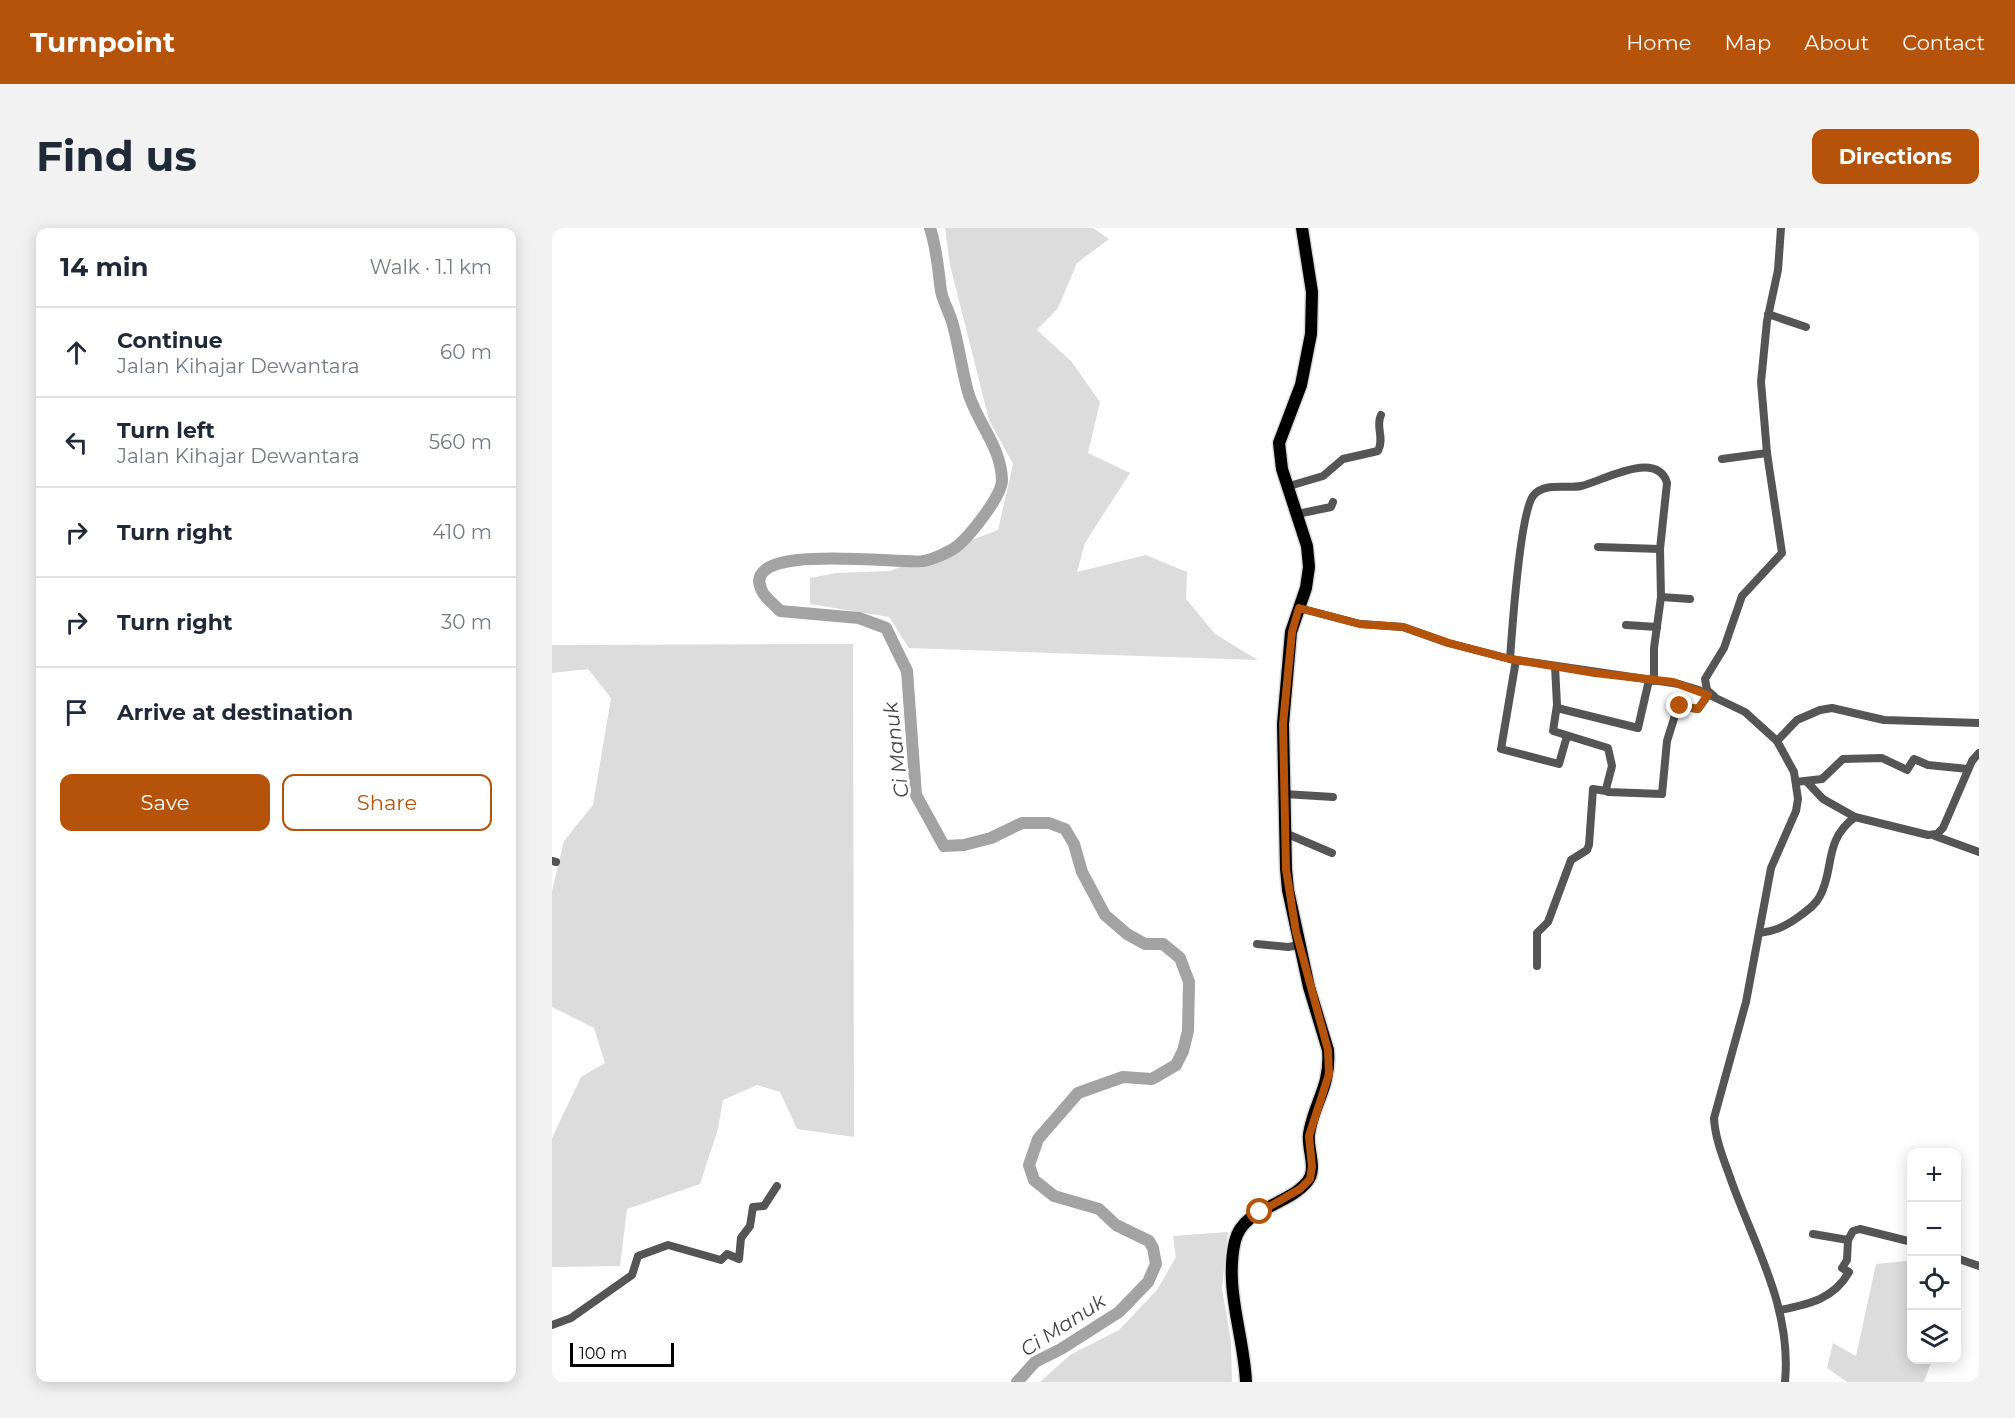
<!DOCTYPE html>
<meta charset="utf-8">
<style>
:root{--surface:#fff;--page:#f2f2f3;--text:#1f2937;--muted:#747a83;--line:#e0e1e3;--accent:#b45309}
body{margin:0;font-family:Montserrat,sans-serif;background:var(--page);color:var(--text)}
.controls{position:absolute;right:18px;bottom:18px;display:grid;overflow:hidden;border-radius:12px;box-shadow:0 3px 15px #0003}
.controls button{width:54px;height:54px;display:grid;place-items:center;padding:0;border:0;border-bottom:2px solid var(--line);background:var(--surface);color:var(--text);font:30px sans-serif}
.scale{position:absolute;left:18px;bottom:15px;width:104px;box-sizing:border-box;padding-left:6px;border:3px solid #000;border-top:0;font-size:16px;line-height:21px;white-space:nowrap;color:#000;-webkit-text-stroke:4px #fff;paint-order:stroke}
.stop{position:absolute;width:18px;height:18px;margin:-14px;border:4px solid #b45309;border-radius:50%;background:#fff}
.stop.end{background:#b45309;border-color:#fff;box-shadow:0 2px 6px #0008}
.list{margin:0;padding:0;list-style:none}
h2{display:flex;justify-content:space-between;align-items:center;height:78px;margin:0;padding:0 24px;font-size:26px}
h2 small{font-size:20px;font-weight:400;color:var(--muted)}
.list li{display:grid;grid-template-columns:39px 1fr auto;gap:18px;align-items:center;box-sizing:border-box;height:90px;padding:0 24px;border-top:2px solid var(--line)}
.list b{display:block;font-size:22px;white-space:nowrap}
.list p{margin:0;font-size:20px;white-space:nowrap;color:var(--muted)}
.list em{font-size:20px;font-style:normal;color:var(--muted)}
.actions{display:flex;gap:12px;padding:18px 24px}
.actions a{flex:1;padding:14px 0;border:2px solid var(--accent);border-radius:12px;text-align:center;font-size:21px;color:var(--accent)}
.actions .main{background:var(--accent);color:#fff}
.icon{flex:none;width:33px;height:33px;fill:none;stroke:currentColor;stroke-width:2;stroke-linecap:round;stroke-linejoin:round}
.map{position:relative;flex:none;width:1427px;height:1154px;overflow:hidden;border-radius:12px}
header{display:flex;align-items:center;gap:36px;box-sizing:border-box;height:84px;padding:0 30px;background:var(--accent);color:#fff}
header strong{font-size:28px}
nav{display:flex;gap:33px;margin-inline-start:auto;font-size:21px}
.intro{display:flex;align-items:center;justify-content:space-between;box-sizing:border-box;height:144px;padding:0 36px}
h1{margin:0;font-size:42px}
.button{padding:15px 27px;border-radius:12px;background:var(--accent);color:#fff;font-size:21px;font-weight:700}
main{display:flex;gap:36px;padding:0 36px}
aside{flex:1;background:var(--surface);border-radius:12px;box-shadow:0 3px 15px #0003}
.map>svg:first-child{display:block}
</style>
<header>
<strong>Turnpoint</strong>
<nav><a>Home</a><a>Map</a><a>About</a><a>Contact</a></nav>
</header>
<div class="intro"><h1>Find us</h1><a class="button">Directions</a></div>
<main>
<aside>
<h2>14 min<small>Walk · 1.1 km</small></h2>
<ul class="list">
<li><svg class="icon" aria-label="ahead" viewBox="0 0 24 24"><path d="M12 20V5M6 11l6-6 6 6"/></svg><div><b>Continue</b><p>Jalan Kihajar Dewantara</p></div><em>60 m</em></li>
<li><svg class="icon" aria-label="left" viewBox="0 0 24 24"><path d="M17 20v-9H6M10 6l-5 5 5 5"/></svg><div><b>Turn left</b><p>Jalan Kihajar Dewantara</p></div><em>560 m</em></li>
<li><svg class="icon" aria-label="right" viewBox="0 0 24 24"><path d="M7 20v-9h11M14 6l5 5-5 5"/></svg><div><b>Turn right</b></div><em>410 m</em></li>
<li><svg class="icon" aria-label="right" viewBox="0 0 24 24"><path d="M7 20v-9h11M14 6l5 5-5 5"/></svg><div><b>Turn right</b></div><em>30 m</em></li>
<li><svg class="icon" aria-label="arrive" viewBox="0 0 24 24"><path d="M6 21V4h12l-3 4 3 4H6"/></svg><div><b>Arrive at destination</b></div></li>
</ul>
<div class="actions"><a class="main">Save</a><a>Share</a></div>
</aside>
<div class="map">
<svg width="1427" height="1154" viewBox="0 0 1427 1154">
<rect width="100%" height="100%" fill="#fff"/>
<g fill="#dcdcdc">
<path d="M393 0H541L557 11 525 35 506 80 485 102 519 133 548 174 536 225 578 245 533 315 525 344 594 327 635 344 634 371 663 406 706 432 357 420 337 389 258 376V350L284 345 338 343 446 302 461 236 437 192 398 37Z"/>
<path d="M301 416 302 909 245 901 228 864 205 857 171 872 166 901 148 956 75 981 68 1038 0 1039V910L29 849 53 835 42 800 0 779V663L12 613 41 577 59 470 36 441 0 445V417Z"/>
<path d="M676 1004 670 1060 679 1113 680 1154H488L518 1127 567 1102 605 1062 624 1029 621 1008Z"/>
<path d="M1354 1033 1359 1038 1360 1132H1383L1378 1137 1372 1154H1295L1275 1140 1281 1115 1304 1128 1324 1036Z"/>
</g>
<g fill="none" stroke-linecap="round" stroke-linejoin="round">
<path stroke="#a3a3a3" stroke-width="12" d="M378 0C385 21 386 41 389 63 391 74 398 85 401 97 407 119 410 142 416 164 425 195 449 218 450 252 450 268 417 309 404 319 397 324 380 332 371 333 352 337 184 312 210 363 213 370 223 377 228 383L307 390 334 400 355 443 364 567 392 618 412 617 439 610 470 595H497L513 601 522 616 530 644 553 687 575 706 593 716H611L628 730 637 754 636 803 631 823 624 837 600 851 571 849 526 865 486 911 477 937 482 952 502 968 547 981 564 997 597 1013 601 1020 604 1036 596 1054 567 1084 509 1121 483 1134 465 1154"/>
<g stroke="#dbdbdb" stroke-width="15">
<path id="primary" d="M694 1154C692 1108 672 1060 683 1013 691 980 735 978 755 954 766 941 755 922 757 906 762 874 779 859 776 822L757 759 736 662 734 641 731 496 739 404 754 360 757 339 755 318 730 241 727 215 749 157 759 106 760 64 750 0"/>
</g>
<g stroke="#555" stroke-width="8">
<path d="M1216 86 1254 99"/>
<path d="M1170 231 1215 225"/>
<path d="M734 259 771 248 791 231 826 223C833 209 823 199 829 187"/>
<path d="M745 286 779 279 781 274"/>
<path d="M1046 319 1108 321"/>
<path d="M1109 369 1138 371"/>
<path d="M747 380 808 396 851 399 896 415 958 431 1127 456 1147 462 1193 484 1225 513 1242 544 1246 571 1244 583 1219 640 1194 774 1162 890C1163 911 1172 932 1179 952 1203 1019 1240 1080 1233 1154"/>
<path d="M1074 397 1105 399"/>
<path d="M958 431C960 403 968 286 981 268 991 254 1015 261 1029 258 1051 253 1105 221 1115 255L1108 321 1109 369 1102 420V453"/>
<path d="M964 432 949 521 1007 536 1015 508"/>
<path d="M1003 438 1005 477 1001 503 1056 520 1060 538 1054 561 1056 564 1110 566 1115 513 1125 481 1129 478 1146 481 1156 467"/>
<path d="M1162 468 1155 462 1153 451 1172 420 1190 368 1230 325 1215 225 1209 154 1215 93 1226 42 1229 0"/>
<path d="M1005 480 1086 500 1097 452"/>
<path d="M1225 513 1245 492 1268 482 1280 480 1332 492 1427 495"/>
<path d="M1244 554 1270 551 1291 531 1330 530 1355 542 1362 531 1376 537 1416 541"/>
<path d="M1255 554 1271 571 1303 589"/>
<path d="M732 566 781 569"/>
<path d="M733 605 780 625"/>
<path d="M1383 608 1427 624"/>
<path d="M0 633 4 634"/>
<path d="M1207 705C1223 703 1232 699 1245 690 1254 683 1263 678 1268 668 1283 640 1271 613 1303 589L1376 607 1385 606 1391 600 1420 533 1427 525"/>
<path d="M705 716 736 719 748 717"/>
<path d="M985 738V705L996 694 1019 632 1035 622 1037 617 1041 561 1054 563"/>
<path d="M1296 1012 1301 1003 1308 1001 1360 1014"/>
<path d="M1404 1030 1427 1038"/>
<path d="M1228 1082C1257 1076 1282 1071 1297 1044L1290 1040 1295 1032 1296 1012 1261 1006"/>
<path d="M0 1097 19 1090 80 1047 86 1028 116 1017 169 1032 175 1026 187 1031 189 1010 198 998 201 979 212 978 225 958"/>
</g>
<use href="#primary" stroke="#000" stroke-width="12"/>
</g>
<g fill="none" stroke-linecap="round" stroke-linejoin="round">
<path stroke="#b45309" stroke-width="8" d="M708 984 748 961 758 951 760 939 757 908 777 846 776 822 744 704 734 641 731 496 740 404 747 380 808 396 851 399 897 415 958 431 1043 445 1121 454 1156 467 1146 481 1128 478"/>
</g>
<g text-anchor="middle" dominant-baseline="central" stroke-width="6" stroke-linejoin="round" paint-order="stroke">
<g font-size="20" font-style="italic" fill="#444" stroke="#fff">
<text transform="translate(344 522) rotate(-97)">Ci Manuk</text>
<text transform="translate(511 1097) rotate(-33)">Ci Manuk</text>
</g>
</g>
</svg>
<div class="controls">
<button>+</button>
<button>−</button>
<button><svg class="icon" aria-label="locate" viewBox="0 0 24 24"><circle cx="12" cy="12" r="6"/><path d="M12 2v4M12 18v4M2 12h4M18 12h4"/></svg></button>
<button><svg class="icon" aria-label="layers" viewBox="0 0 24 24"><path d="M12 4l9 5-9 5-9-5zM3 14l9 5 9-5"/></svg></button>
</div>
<div class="scale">100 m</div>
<div class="stop" style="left:708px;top:984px"></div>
<div class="stop end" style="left:1128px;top:478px"></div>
</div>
</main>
